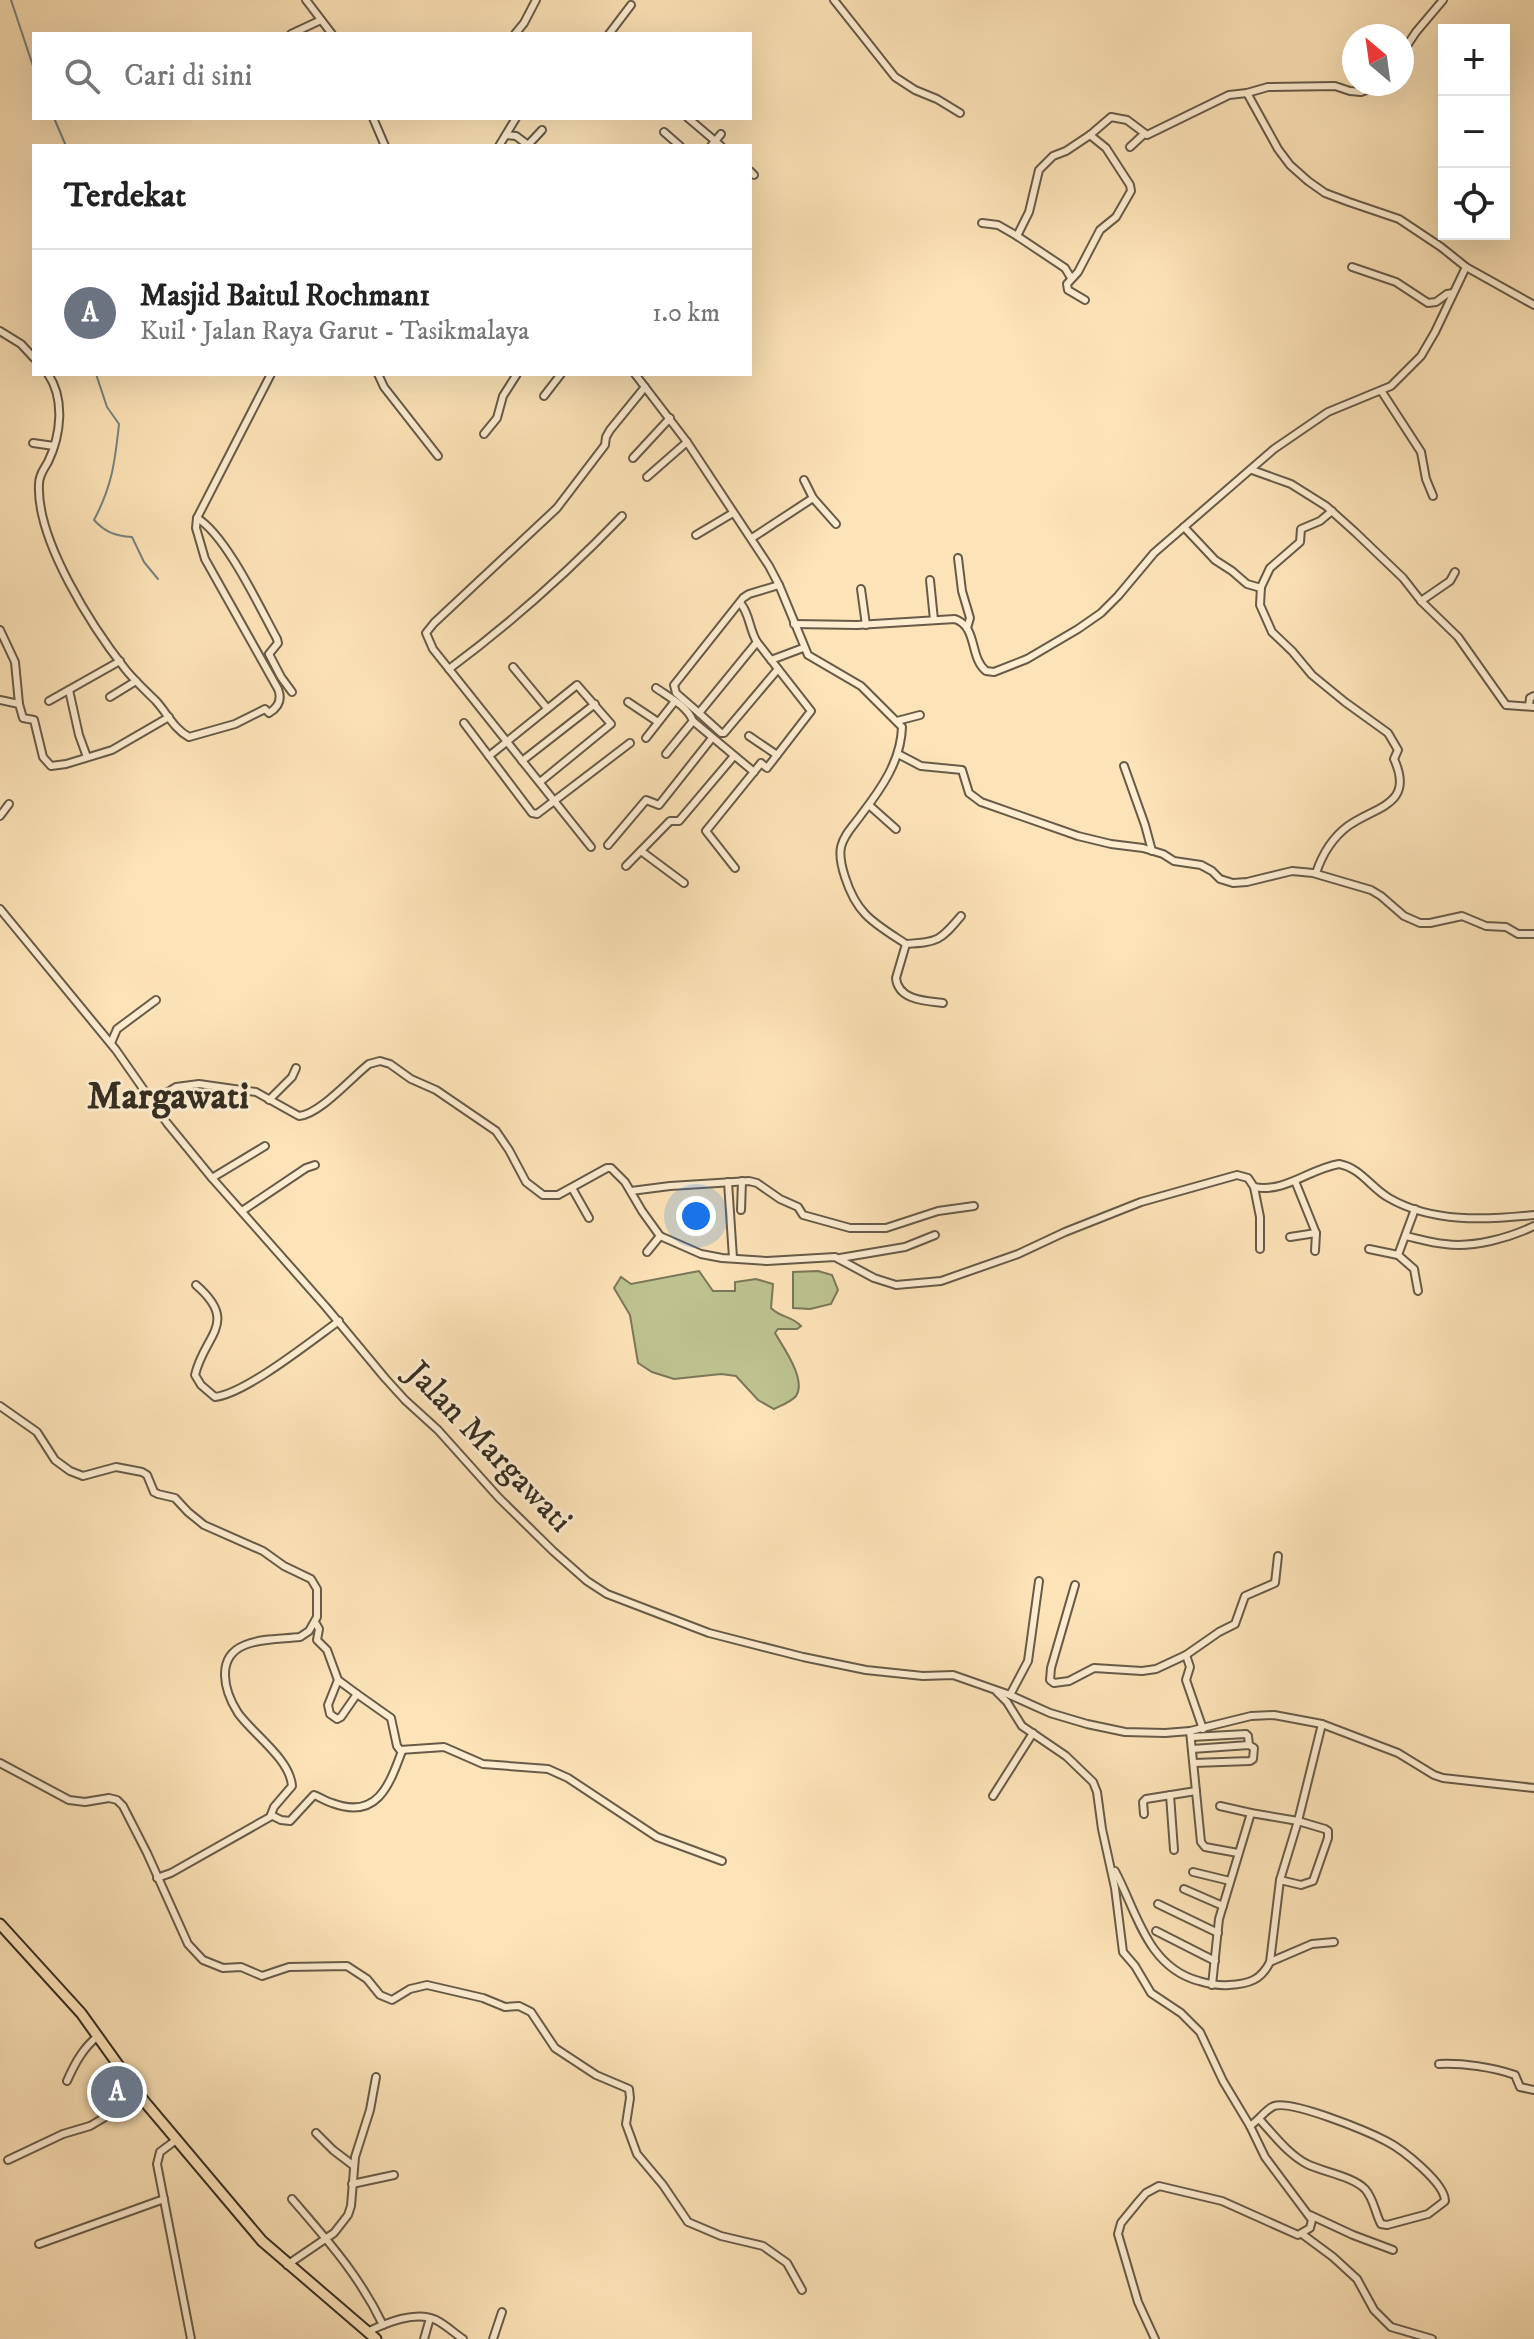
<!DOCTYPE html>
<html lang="id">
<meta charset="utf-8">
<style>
:root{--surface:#fff;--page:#f6f6f6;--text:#222;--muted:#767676;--line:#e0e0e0;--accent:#111827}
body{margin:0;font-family:"IM FELL DW Pica",serif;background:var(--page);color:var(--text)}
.controls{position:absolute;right:24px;top:24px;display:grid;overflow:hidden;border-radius:0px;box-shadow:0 8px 32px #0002}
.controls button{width:72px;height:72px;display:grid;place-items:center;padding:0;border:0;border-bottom:2px solid var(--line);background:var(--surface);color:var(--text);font:40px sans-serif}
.compass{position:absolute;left:1342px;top:24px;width:72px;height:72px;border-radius:50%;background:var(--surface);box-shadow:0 8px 32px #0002;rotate:331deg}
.you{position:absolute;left:696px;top:1216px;width:28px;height:28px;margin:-20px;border:6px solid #fff;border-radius:50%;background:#1a73e8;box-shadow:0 0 0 12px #1a73e833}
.badge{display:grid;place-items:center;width:52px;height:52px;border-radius:50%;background:var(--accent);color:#fff;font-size:26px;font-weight:700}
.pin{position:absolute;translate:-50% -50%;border:4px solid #fff;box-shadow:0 2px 8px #0006}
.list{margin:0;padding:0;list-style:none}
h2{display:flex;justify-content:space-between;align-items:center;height:104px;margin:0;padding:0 32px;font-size:34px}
h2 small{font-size:26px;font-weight:400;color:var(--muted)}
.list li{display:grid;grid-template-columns:52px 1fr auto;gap:24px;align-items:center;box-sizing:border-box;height:128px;padding:0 32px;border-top:2px solid var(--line)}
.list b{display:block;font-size:30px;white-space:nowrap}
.list p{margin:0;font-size:26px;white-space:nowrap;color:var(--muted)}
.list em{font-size:26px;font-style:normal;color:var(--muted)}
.icon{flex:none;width:44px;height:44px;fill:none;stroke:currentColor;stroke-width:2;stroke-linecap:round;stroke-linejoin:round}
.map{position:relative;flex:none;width:1534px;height:2339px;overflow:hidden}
.search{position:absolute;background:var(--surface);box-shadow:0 8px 32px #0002;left:32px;top:32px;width:720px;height:88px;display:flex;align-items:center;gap:20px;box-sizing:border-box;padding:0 28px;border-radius:0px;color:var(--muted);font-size:30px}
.panel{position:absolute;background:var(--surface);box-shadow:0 8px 32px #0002;left:32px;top:144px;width:720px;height:232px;border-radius:0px}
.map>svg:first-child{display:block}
</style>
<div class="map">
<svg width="1534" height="2339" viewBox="0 0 1534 2339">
<rect width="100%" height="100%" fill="#fde4b8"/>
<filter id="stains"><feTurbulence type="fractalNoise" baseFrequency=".0025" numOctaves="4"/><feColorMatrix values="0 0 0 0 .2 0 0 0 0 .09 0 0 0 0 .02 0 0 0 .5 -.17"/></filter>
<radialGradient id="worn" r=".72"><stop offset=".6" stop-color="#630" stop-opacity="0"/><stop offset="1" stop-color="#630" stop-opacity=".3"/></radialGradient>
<g fill="#bec490" stroke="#7a7859" stroke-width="2">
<path d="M699 1271 713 1291H735V1282L756 1279 773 1284 771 1308C781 1318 792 1316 801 1326L797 1329H778L775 1333C783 1347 807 1380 796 1396 791 1402 780 1406 774 1409L758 1400 736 1376 721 1374 674 1379 652 1372 638 1363 630 1315 614 1288 621 1277 631 1284Z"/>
<path d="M818 1271 832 1275 838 1290 831 1304 810 1309 793 1308V1272Z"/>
</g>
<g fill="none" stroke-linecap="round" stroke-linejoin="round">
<g stroke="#78837d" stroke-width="2">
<path d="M11 0 34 69"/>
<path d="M54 118 66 146"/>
<path d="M96 374 107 407 119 424C115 462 112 486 94 520 105 532 115 536 132 537L144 562 158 579"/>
</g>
<g stroke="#675b48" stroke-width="10">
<g id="minor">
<path d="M306 0 332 34"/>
<path d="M834 0 895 77 915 90 937 99 960 113"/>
<path d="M291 34 321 20"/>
<path d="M515 34 524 23 536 0"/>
<path d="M609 34 631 5"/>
<path d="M1402 53 1416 32 1443 0"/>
<path d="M1247 93 1278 149 1290 165 1308 181 1325 193 1349 202 1399 219 1441 247 1466 267 1534 305"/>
<path d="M373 118 385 146"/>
<path d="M688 118 721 146"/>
<path d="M664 132 680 146"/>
<path d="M506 135 516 136 528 145 542 130"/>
<path d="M499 146 516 118"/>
<path d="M711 146 721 134"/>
<path d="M1130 147 1144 134"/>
<path d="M750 171 754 175"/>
<path d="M982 223 998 225 1017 236 1065 268 1071 278"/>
<path d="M1017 236 1029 212 1039 170 1053 156 1066 151 1090 135 1111 117 1127 120 1147 135 1229 95 1247 93 1268 87 1335 86 1350 91 1361 92 1370 89 1376 84"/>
<path d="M1352 267 1396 282 1428 303 1436 302 1447 294 1453 293"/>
<path d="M1085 300 1068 290 1067 284 1078 272 1100 230 1116 217 1131 191 1130 185 1106 148 1090 135"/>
<path d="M0 331 21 344 34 358"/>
<path d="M48 374C65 399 61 435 48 462 44 469 39 475 39 484 36 540 92 627 126 670 135 681 146 691 156 701 167 713 174 729 189 737L235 724 265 709 269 713C279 707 282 699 278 689L205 559 196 528 197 518 271 374"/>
<path d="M378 374 384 387 438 456"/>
<path d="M635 374 687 442 769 566 779 585 808 655 861 686 902 727C901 761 881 789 861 815 854 825 844 834 841 847 839 857 842 868 845 877 857 915 874 923 906 944L896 978C898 1000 925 1001 943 1003"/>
<path d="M1382 392 1421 452 1426 479 1433 496"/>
<path d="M544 396 561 374"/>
<path d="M484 434 497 418 503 396 517 374"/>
<path d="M33 443 54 446"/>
<path d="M633 458 670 418"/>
<path d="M1252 470 1291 484 1326 506 1355 532 1403 578 1421 601 1458 637 1506 705 1534 707"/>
<path d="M647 477 687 442"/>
<path d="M804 480 813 498 836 524"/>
<path d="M197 518C226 535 260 608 277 639L278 643 269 654 281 677 292 692"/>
<path d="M1184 527 1215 560 1232 571 1247 584 1261 588"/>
<path d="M696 535 733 513"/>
<path d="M752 538 813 498"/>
<path d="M958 558 962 591 970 618 967 628"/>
<path d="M930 580 934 620"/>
<path d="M861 589 866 625"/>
<path d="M1421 601 1450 581 1455 572"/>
<path d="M794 624 857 625 955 619C978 627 969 657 986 671L994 672 1027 659 1078 629 1101 613 1118 596 1154 553 1274 449 1328 412 1391 386 1421 356 1435 332 1466 267"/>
<path d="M0 630 15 662 19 704"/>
<path d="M757 642 699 713 676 693 674 685 743 598 749 594 779 585"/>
<path d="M771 660 803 648"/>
<path d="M513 667 547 708"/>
<path d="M449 669C511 623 568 572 622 516"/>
<path d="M656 688C669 697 687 706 693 721L754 772"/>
<path d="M69 690 79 735 87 757"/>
<path d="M110 697 136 681"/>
<path d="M0 700 19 704 23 718 34 720 43 757 51 766 66 764 112 750 169 717"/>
<path d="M49 701 120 661"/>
<path d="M628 702 658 722"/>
<path d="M1529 706 1530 698 1534 696"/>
<path d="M699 713 721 733H724L778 669"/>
<path d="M897 721 920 715"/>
<path d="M464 723 532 813 537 814 630 743"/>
<path d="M749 736 777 755"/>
<path d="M646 738 675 701"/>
<path d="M666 754 693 721"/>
<path d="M898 754 921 766 962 770 969 793 981 802 1078 836 1111 844 1143 848 1163 854 1174 861 1201 865 1212 871 1220 879 1233 883 1247 882 1292 871 1313 873 1371 890 1381 896 1404 916 1420 923H1430L1462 916 1486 926 1506 927 1518 934H1534"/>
<path d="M489 756 577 685 611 724 540 782"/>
<path d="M522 761 595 704"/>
<path d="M1124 766 1145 825 1152 851"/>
<path d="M869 805 896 829"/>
<path d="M0 816 9 804"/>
<path d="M608 845 646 800 659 805 712 738"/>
<path d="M591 847 433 649 426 633 434 623 557 508 605 445 606 437 610 430 645 387"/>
<path d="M641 851 684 883"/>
<path d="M626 866 670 821H679L734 756"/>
<path d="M735 868 706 831 761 763 767 768 811 711 757 642C749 629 750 615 741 604"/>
<path d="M1316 873C1322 855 1332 838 1348 826 1376 806 1415 805 1394 759L1398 750 1388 733 1345 702 1312 675 1292 651 1272 632 1260 605 1261 587 1270 568 1300 542 1301 529 1320 521 1332 511"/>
<path d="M0 909 116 1050 167 1123 212 1178 326 1307 385 1378 405 1400 438 1430 499 1498 553 1551 587 1581 607 1594 709 1633 803 1657 866 1670 923 1676 953 1675 1010 1695 1050 1713 1087 1724 1125 1732 1165 1733 1190 1731 1251 1716 1274 1715 1322 1724 1398 1753 1434 1775 1443 1778 1534 1788"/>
<path d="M906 944C938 942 940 941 961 916"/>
<path d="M111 1043 117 1029 156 1000"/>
<path d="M269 1100 292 1077 296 1068"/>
<path d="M153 1101 176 1087 199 1084 256 1092 299 1116C320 1114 351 1078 369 1064L380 1061 390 1064 411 1079 436 1090 496 1131 509 1150 526 1182 543 1195H558L607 1168H611L625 1182 642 1211 660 1236 701 1254 722 1258 767 1261 835 1257 874 1278 896 1285 941 1281 1018 1254 1065 1232 1141 1202 1237 1175 1248 1178 1254 1187C1285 1193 1309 1169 1339 1164 1361 1168 1371 1188 1389 1198 1432 1223 1486 1220 1534 1215"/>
<path d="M212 1178 265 1146"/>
<path d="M1295 1181 1316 1233 1315 1251"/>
<path d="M728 1182 733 1258"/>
<path d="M1254 1187 1260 1217V1249"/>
<path d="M572 1188 589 1218"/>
<path d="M631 1191 670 1186 749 1181 757 1183 780 1199 798 1207 803 1215 850 1228H886L938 1211 974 1206"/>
<path d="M741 1210 742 1181"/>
<path d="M242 1211 306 1168 315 1165"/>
<path d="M1406 1236C1419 1239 1432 1243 1445 1244 1473 1248 1509 1238 1534 1226"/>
<path d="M1290 1237 1316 1233"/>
<path d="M1369 1249 1398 1255 1415 1209"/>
<path d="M647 1252 660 1236"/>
<path d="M1398 1255 1414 1269 1418 1291"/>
<path d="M840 1258 905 1247 935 1235"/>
<path d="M196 1285C240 1323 204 1335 195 1375L201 1385 215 1397C245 1394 311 1341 339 1321"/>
<path d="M0 1406 37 1432 55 1460 70 1471 83 1476 116 1467 142 1472 147 1475 154 1492 158 1494 175 1498 188 1512 204 1525 263 1551 284 1566 311 1579 317 1589V1617L309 1631 300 1637C282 1639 262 1638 245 1645 215 1657 224 1691 238 1713 253 1734 290 1759 292 1786L274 1807 270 1817 171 1873 157 1878"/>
<path d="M1075 1585 1051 1668 1050 1680 1054 1683 1069 1681 1094 1668 1142 1671 1156 1669 1186 1655 1219 1632 1235 1624 1245 1596 1275 1583 1278 1556"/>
<path d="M315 1622 319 1629 317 1640 327 1650 338 1680 328 1705 330 1714 337 1719 341 1717 357 1694 391 1718 397 1746 400 1750 444 1747 483 1764 548 1769 568 1778 657 1837 722 1861"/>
<path d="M1186 1655 1190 1667 1186 1680 1203 1729"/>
<path d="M338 1680 357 1694"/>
<path d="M997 1692 1007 1702 1022 1726 1066 1756 1093 1782 1097 1792 1102 1829 1115 1888 1123 1952 1135 1966 1151 1993 1181 2013 1200 2032 1223 2081 1250 2126 1265 2157 1312 2220 1310 2228 1298 2235 1222 2201 1159 2186 1146 2193 1139 2201 1121 2223 1118 2234 1138 2302 1155 2339"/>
<path d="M1010 1695 1028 1661 1039 1581"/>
<path d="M1190 1731 1201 1842 1205 1847 1238 1853"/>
<path d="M1191 1737 1246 1734 1248 1736 1249 1745"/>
<path d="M1192 1749 1249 1745 1254 1748 1253 1759 1250 1761 1194 1763"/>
<path d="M0 1763 69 1800 85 1802 109 1798 117 1800 123 1806 147 1853 188 1944 203 1960 223 1968 241 1967 262 1976 289 1967 347 1966 367 1979 380 1995 392 2000 410 1989 427 1985 483 1998 505 2007 519 2006 531 2012 555 2048 596 2075 629 2089 630 2098 626 2124 637 2154 663 2185 688 2222 721 2236 763 2246 787 2263 802 2290"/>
<path d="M1170 1795 1174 1850"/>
<path d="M993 1796 1033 1733"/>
<path d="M1220 1806 1251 1813"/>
<path d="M1144 1814 1143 1802 1146 1799 1196 1791"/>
<path d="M271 1815 281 1820 290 1821 314 1795C320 1797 325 1801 332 1803 377 1820 389 1786 402 1751"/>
<path d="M1115 1871C1137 1912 1147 1967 1199 1981 1209 1984 1219 1986 1229 1985 1249 1984 1261 1980 1270 1962L1280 1880 1298 1821 1322 1724"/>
<path d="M1193 1872 1230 1881"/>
<path d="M1184 1889 1223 1906"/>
<path d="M1158 1904 1218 1933"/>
<path d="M1156 1931 1215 1961"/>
<path d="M1270 1962 1312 1944 1334 1942"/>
<path d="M1212 1985 1219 1919 1251 1813 1298 1821 1325 1829 1328 1831V1838L1313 1881 1301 1885 1280 1880"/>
<path d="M1439 2064C1463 2063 1492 2067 1515 2075L1520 2087 1534 2090"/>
<path d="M67 2081C75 2063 83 2048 98 2036"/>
<path d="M1250 2126C1258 2121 1266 2109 1274 2106 1292 2100 1367 2131 1386 2141 1402 2149 1445 2183 1445 2201L1428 2214 1387 2225 1381 2224C1375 2213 1374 2199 1365 2189 1352 2176 1323 2172 1307 2164 1288 2154 1274 2135 1260 2120"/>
<path d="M316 2133 333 2150 354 2166"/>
<path d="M176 2140 160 2152 157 2164 191 2339"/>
<path d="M8 2160 63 2134 90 2126 107 2116 138 2092"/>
<path d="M352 2184 394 2175"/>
<path d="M292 2199C328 2241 359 2275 383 2325"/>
<path d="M1310 2215 1353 2235 1393 2250"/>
<path d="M1302 2234 1333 2257 1357 2279 1374 2310 1391 2327 1432 2339"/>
<path d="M39 2244 164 2199"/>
<path d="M287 2265 334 2233 348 2215 351 2206 355 2157 370 2110 376 2077"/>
<path d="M367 2332C386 2323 416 2310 436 2320 446 2325 454 2333 463 2339"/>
<path d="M424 2339 430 2318"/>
<path d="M493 2339 502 2312"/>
</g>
</g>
<g stroke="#352d22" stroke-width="13">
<path id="primary" d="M0 1924 81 2013 144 2101 262 2241 376 2339"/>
</g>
<use href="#minor" stroke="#feedd1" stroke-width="6"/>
<use href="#primary" stroke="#fde4b8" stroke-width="9"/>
</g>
<g text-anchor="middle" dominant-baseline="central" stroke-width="6" stroke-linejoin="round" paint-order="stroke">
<g font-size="34" fill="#352d22" stroke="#feedd1">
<text transform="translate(489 1447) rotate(46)">Jalan Margawati</text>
</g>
<g font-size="38" font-weight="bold" fill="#352d22" stroke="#feedd1">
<text x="168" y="1097">Margawati</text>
</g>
</g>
<rect width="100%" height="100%" filter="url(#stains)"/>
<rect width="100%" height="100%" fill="url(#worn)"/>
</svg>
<div class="controls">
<button>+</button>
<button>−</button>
<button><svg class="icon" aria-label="locate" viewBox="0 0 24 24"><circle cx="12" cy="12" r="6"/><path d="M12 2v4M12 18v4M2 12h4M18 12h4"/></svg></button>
</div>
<svg class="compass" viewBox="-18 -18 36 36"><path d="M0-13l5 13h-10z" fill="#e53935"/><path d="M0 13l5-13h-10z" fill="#767676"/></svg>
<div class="you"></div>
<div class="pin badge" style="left:117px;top:2092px;background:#6b7280">A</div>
<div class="search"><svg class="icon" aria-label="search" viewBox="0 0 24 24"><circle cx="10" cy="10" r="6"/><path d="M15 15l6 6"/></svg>Cari di sini</div>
<section class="panel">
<h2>Terdekat<small></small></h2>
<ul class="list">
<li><span class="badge" style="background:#6b7280">A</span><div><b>Masjid Baitul Rochman1</b><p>Kuil · Jalan Raya Garut - Tasikmalaya</p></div><em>1.0 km</em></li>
</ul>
</section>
</div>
